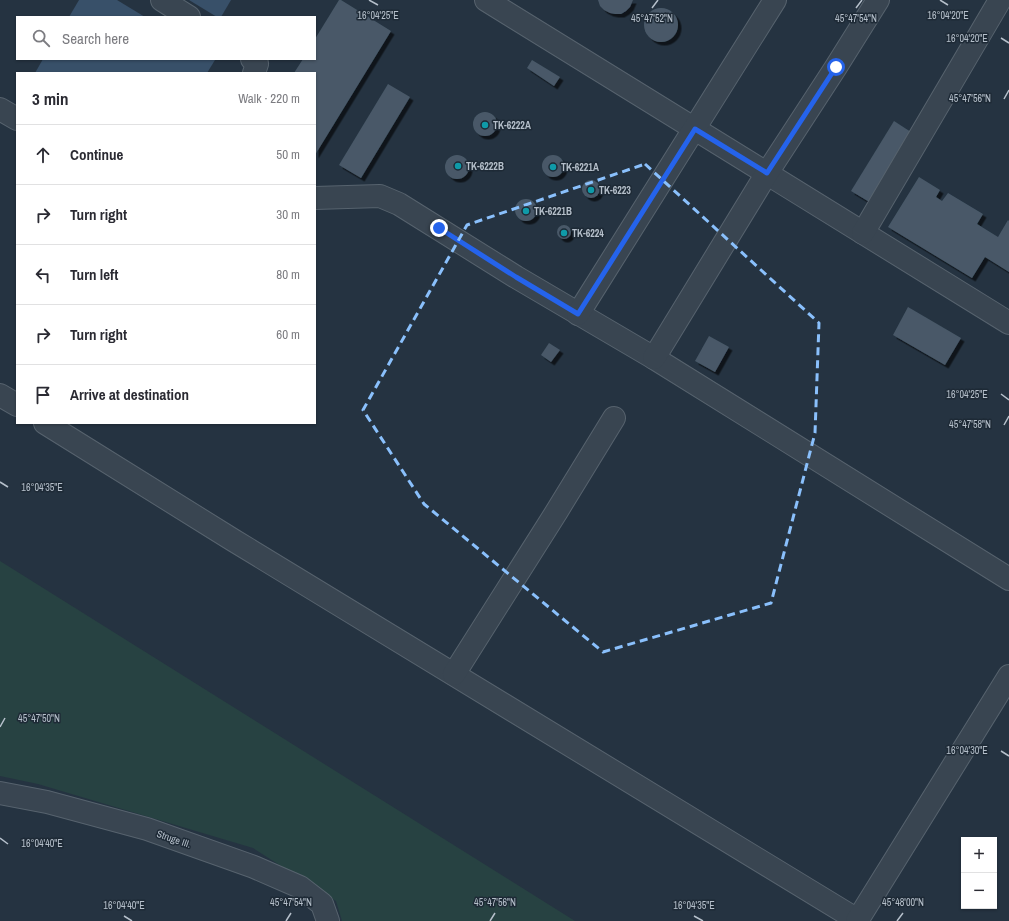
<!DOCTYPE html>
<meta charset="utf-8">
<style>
:root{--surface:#fff;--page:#f2f2f3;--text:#2b2b33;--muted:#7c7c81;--line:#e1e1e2}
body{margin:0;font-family:"Archivo Narrow",sans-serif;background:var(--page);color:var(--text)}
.controls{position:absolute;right:12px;bottom:12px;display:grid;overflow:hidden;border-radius:0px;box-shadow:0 1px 3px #0004}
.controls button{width:36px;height:36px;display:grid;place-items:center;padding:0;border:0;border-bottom:1px solid var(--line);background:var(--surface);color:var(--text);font:20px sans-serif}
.stop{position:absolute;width:12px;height:12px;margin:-9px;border:3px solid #2563eb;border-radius:50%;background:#fff}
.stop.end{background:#2563eb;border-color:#fff;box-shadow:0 1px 4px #0008}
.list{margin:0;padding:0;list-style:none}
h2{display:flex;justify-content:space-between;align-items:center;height:52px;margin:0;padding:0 16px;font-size:17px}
h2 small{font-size:13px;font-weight:400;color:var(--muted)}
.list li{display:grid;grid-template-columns:26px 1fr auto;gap:12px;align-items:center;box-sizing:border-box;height:60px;padding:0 16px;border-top:1px solid var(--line)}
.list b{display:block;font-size:15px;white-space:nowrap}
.list em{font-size:13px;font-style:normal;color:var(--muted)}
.icon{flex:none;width:22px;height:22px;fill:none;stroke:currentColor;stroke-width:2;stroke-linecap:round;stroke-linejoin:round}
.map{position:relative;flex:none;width:1009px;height:921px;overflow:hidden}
.search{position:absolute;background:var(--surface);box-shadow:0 1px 3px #0004;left:16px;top:16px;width:300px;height:44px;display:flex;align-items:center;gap:10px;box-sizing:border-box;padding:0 14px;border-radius:0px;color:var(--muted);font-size:15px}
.panel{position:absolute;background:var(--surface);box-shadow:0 1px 3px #0004;left:16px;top:72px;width:300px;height:352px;border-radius:0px}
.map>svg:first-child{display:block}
</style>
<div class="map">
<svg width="1009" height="921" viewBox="0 0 1009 921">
<defs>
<filter id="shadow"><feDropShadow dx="3.5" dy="3.5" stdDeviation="0" flood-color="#0009"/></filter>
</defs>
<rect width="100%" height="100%" fill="#253341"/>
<path fill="#274242" d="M0 561 575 921H342L336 901 253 848 38 784 0 776Z"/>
<g fill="#385069">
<path d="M79 0H117L145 17H69Z"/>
<path d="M189 0H231L221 17H217Z"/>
<path d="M43 59H214L215 60 207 73H35Z"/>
</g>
<g fill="#485968" filter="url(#shadow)">
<path d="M339 0H341L391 31 315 155V73H294L303 59H315V39Z"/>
<path d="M598 0H633L630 7 626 11 621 14H615L610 13 604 10 600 6Z"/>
<circle cx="661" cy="25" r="17"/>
<path d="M532 60 560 77 554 86 527 68Z"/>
<path d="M388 84 410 97 361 178 339 165Z"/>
<circle cx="485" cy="124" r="12"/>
<path d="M894 121 914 134 871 203 851 191Z"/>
<circle cx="457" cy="167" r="12"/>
<circle cx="553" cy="166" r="11"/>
<path d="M919 177 940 190 936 197 942 201 948 193 983 214 977 224 998 237 1008 220 1009 221V272L985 257 972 278 888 227Z"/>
<circle cx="591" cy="189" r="9"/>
<circle cx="526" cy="210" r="11"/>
<circle cx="564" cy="232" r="7"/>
<path d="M908 307 961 338 945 365 893 335Z"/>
<path d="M709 336 729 347 715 372 695 361Z"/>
<path d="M549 343 560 350 551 362 541 355Z"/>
</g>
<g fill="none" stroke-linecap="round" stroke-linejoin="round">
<g stroke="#57636e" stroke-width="24">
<g id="minor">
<path d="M162 0 189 17"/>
<path d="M486 0 1009 323"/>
<path d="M252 59 257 64 254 73"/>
<path d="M0 109 17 119"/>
<path d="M315 198 380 196 399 204 516 277 654 358 1009 579"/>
<path d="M863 233 1000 0"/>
<path d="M578 314 775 0"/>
<path d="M654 358 767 173 836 67 878 0"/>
<path d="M0 395 17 405"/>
<path d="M45 423 233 540 859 921"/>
<path d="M454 674 557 511 614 418"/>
<path d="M0 793 47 802 147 829 254 867 300 887 322 904 328 921"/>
<path d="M857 921 1009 676"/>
</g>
</g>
<use href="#minor" stroke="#394551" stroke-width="22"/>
</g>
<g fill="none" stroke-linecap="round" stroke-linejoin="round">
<path stroke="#2563eb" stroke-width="5" d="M439 228 516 277 578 314 695 129 767 173 836 67"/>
</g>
<path fill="none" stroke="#8ac0fc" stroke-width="3" stroke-dasharray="8 5" stroke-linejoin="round" d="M645 164 819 323 815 433 771 603 603 652 424 504 363 410 467 225Z"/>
<path fill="none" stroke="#b6c0cb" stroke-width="1.5" d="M369 0 378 5M940 0 948 5M652 8 658 0M856 8 862 0M1001 38 1009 43M1004 99 1009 90M1001 394 1009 400M1004 425 1009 416M0 482 8 487M0 727 5 718M1001 751 1009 756M0 838 8 844M124 916 132 921M694 916 703 921M286 921 291 913M490 921 495 913M897 921 903 913"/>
<g fill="#0f9aa8" stroke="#1e2a36" stroke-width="1.5">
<circle cx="485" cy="125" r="4"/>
<circle cx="458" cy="166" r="4"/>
<circle cx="553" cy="167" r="4"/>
<circle cx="591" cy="190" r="4"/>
<circle cx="526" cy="211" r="4"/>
<circle cx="564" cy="233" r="4"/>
</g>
<g text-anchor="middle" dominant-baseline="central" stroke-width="3" stroke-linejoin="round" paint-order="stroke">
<g font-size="10" font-weight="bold" fill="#b6c0cb" stroke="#1e2a36" text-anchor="start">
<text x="493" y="125">TK-6222A</text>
<text x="466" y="166">TK-6222B</text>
<text x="561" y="167">TK-6221A</text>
<text x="599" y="190">TK-6223</text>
<text x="534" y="211">TK-6221B</text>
<text x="572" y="233">TK-6224</text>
</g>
<g font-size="10" fill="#b6c0cb" stroke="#1e2a36">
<text transform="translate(174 839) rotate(19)">Struge III.</text>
</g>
</g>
<g font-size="10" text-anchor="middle" fill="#b6c0cb" stroke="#1e2a36" stroke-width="3" stroke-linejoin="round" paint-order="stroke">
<text x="948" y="19">16°04'20"E</text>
<text x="378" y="19">16°04'25"E</text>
<text x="652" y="22">45°47'52"N</text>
<text x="856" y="22">45°47'54"N</text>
<text x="967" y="42">16°04'20"E</text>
<text x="970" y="102">45°47'56"N</text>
<text x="967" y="398">16°04'25"E</text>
<text x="970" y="428">45°47'58"N</text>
<text x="42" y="491">16°04'35"E</text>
<text x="39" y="722">45°47'50"N</text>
<text x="967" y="754">16°04'30"E</text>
<text x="42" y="847">16°04'40"E</text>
<text x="291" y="906">45°47'54"N</text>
<text x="495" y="906">45°47'56"N</text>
<text x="903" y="906">45°48'00"N</text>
<text x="124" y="909">16°04'40"E</text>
<text x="694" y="909">16°04'35"E</text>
</g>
</svg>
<div class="controls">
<button>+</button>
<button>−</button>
</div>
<div class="stop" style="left:836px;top:67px"></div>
<div class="stop end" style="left:439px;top:228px"></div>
<div class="search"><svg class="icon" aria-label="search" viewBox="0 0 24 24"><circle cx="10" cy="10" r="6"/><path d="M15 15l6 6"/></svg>Search here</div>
<section class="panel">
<h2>3 min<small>Walk · 220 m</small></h2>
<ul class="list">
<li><svg class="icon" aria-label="ahead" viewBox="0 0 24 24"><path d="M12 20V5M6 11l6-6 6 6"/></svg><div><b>Continue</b></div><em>50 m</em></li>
<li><svg class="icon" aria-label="right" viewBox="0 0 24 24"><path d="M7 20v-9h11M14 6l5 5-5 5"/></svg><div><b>Turn right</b></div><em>30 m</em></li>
<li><svg class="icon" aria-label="left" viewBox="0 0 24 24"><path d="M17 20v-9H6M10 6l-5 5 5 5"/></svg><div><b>Turn left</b></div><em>80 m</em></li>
<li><svg class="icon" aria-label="right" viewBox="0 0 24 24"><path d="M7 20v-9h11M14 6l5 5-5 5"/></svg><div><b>Turn right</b></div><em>60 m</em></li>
<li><svg class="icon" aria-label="arrive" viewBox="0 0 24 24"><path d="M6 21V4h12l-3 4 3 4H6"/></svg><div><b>Arrive at destination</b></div></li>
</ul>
</section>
</div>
